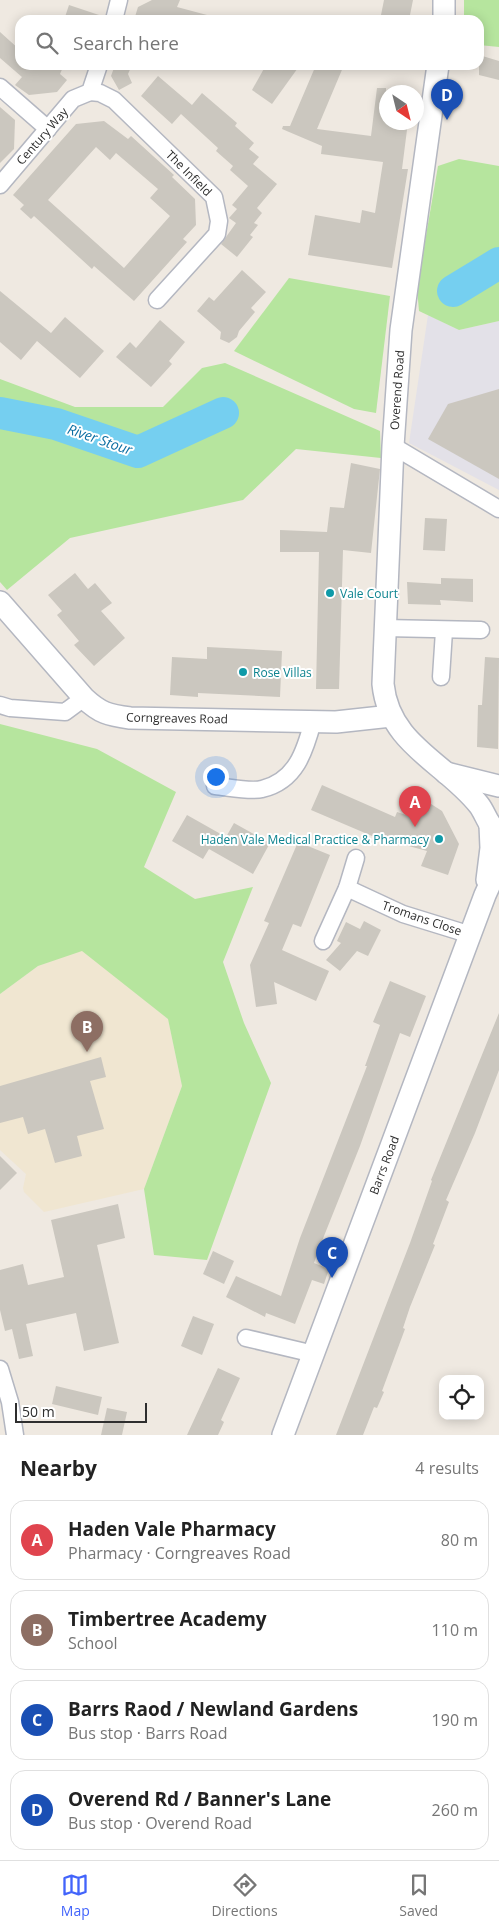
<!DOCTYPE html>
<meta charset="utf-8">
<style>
:root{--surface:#fff;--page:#f6f6f6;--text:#222;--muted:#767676;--line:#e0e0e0;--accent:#4264fb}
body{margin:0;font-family:"Open Sans",sans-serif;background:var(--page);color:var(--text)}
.controls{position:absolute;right:15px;bottom:15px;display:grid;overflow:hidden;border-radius:10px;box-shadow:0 2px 12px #0003}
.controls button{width:45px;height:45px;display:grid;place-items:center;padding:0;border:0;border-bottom:1px solid var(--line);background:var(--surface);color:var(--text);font:25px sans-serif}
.compass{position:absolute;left:379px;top:85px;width:45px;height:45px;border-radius:50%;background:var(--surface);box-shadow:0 2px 12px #0003;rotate:145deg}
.scale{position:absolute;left:15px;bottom:12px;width:132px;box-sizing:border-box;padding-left:5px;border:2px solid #2e2e2e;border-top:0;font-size:14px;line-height:18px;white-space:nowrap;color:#2e2e2e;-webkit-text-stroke:4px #fff;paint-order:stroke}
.you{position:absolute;left:215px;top:776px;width:18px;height:18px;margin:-12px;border:4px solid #fff;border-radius:50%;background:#1a73e8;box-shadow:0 0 0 8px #1a73e833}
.badge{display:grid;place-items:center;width:32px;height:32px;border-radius:50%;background:var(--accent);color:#fff;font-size:16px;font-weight:700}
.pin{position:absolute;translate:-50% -41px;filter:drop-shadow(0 1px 2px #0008)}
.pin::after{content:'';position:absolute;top:26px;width:18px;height:15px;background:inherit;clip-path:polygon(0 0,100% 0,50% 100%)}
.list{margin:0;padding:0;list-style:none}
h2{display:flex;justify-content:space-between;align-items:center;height:65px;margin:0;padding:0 20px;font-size:21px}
h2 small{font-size:16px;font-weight:400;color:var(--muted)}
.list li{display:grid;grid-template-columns:32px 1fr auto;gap:15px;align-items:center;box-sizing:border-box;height:80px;margin:0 10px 10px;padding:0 10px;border:1px solid var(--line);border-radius:15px}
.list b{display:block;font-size:19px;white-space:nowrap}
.list p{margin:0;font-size:16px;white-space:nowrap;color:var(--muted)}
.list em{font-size:16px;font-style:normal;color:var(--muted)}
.icon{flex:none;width:28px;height:28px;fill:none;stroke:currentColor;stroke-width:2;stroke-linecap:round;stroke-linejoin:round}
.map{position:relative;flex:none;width:499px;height:1435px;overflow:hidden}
.search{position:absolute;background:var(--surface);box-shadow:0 2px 12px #0003;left:15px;right:15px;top:15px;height:55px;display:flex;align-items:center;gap:12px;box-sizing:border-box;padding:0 18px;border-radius:15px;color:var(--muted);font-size:19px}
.sheet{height:425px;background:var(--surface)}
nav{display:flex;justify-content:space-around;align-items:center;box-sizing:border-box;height:70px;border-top:1px solid var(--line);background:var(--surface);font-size:14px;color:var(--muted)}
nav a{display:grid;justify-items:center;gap:2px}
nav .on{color:var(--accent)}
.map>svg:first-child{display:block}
</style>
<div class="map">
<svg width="499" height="1435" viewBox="0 0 499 1435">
<rect width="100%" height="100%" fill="#efe9e1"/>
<path fill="#e3e1e8" d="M428 315 459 330 499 321V490L409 443Z"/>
<path fill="#f0e6d1" d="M82 950 168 1019 182 1086 144 1189 44 1212 24 1192 23 1188 26 1174 0 1150V994L38 966Z"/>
<g fill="#b6e59e">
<path d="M464 0H499V47L479 45V20H464Z"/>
<path d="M459 159 499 166V321L459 330 419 311 417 288 438 166Z"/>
<path d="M289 278 390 296 376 413 354 409 234 351Z"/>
<path d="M225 363 380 431 381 458 296 449 243 500 70 538 7 590 0 582V379L75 407H163L202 368Z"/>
<path d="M0 724 97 749 176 792 144 867 195 899 253 887 223 962 244 1023 271 1083 207 1260 154 1255 144 1189 182 1086 168 1019 82 951 38 966 0 994Z"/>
</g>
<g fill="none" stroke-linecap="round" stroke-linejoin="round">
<g stroke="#75cff0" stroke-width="32">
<path d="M453 291 499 263"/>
<path d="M0 413 56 424 138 452 223 413"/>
</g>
</g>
<g fill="#cbc7bf" fill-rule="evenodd">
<path d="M152 0H180L177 7 207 15 206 20H134L138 7Z"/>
<path d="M384 0H413L409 20H380Z"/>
<path d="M69 5 105 17 104 20H64Z"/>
<path d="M0 32 20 50V65H64L60 74 67 80 57 92 29 95 15 85 22 77 0 58Z"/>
<path d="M479 55 499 61V80L479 75Z"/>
<path d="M115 65H132L128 74 132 83 119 90 111 76Z"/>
<path d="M266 65H300L272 104 252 90Z"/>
<path d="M316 65H344L317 129 371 136 377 88H386V122H408L402 169H408L392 268 308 255 315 215 360 223 362 210 375 213 383 162 321 154 322 146 282 129 283 126H290Z"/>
<path d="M158 76 192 105 202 93 237 123 235 126 254 143 249 149 259 157 253 164 277 184 257 208 262 213 254 223 258 225 250 235 253 237 237 257 221 244 236 223 229 218 237 209 232 205 248 186 230 170 233 166 216 151 218 148 181 114 172 124 141 96Z"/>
<path d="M0 107 15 120 14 149 0 163Z"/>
<path d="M104 121 128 139 131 136 174 175 172 177 195 199 196 225 183 239 187 242 134 301 94 266 92 269 34 216 31 219 20 209 24 205 13 195 76 124ZM96 147 110 160 116 153 158 189 150 198 170 216 124 268 48 200Z"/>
<path d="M242 270 266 292 251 308 255 312 239 331 237 337 229 343 220 339 221 332 197 311 209 297 214 301Z"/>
<path d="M0 291 51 333 65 317 104 351 80 378 37 341 21 360 0 342Z"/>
<path d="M160 320 185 342 169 361 172 364 151 387 116 357 130 342 136 348Z"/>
<path d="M499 389V479L428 439 448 404Z"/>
<path d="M351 463 380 469 371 553 343 550 339 689H316L319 552H280V530L327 532 330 507 344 508Z"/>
<path d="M425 518 447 519 445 551 423 550Z"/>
<path d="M75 573 88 589 95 583 112 603 101 611 125 638 94 666 74 645 79 641 57 615 62 611 48 595Z"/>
<path d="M441 578 473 579V602L440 600 441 605 408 604 407 582 441 584Z"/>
<path d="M207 647 282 651 280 697 198 693V697L170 695 172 657 207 659Z"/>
<path d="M485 657 499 658 498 749 477 747 478 705H482Z"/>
<path d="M322 785 395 817 397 812 415 818 418 808 424 812 431 804 442 811 459 844 448 875 421 866 427 851 372 836 311 810Z"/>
<path d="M187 815 226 837 234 823 270 843 253 874 209 849 203 859 172 841Z"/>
<path d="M298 842 330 855 301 927 293 924 282 950 329 971 316 1001 274 982 277 1004 256 1007 250 965 269 923 264 921Z"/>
<path d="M364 921 381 930 368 956 357 951 340 971 326 960 341 943 337 941 346 922 360 929Z"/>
<path d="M390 981 426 996 410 1037 400 1033 360 1146 318 1251 314 1263 329 1269 324 1284 312 1280 295 1324 266 1313 265 1317 226 1297 236 1276 281 1296 300 1238 367 1066H365L380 1025 373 1022Z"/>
<path d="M499 1013V1070L475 1133 446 1200 449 1202 433 1244 435 1245 410 1307 403 1328 405 1329 382 1391 384 1392 377 1408 374 1407 363 1435H336L410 1243 432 1181 431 1180Z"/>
<path d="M101 1057 106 1077 90 1081 104 1129 77 1136 82 1156 55 1163 45 1129 28 1134 23 1117 0 1123V1086Z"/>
<path d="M0 1156 17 1173 0 1190Z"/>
<path d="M118 1204 125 1238 97 1245 119 1343 84 1351 76 1313 26 1324 33 1356 19 1359 12 1329 5 1331 0 1310V1270L23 1264 28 1285 64 1277 51 1220Z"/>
<path d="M213 1251 234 1261 224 1284 203 1274Z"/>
<path d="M193 1316 214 1324 202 1355 181 1346Z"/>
<path d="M218 1368 240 1378 221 1420 224 1422 218 1435H187Z"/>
<path d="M56 1386 102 1397 98 1415 52 1404Z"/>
<path d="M107 1408 127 1412 122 1435H101Z"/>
</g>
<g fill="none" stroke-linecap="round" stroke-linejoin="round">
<g stroke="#b4b7c1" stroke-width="19">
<g id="minor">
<path d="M114 20 119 0"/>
<path d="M0 87 48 129"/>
<path d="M90 92 100 93 114 100 214 197 219 221 217 234 157 300"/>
<path d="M0 185 73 99 90 92 99 65"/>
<path d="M393 446 499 509"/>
<path d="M384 628 481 630"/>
<path d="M441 677 444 631"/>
<path d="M0 705 10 708 65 712 84 698"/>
<path d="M215 786C227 787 251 792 262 789 296 781 305 751 313 721"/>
<path d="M347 888 403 914 471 935"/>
<path d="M323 941 347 888 356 858"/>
<path d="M246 1338 314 1354"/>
<path d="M0 1369 10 1402 15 1435"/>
</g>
</g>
<g stroke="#b4b7c1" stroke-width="24">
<g id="tertiary">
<path d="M444 0V20"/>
<path d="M438 65 401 330 393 446 383 684C389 745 445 762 479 805 486 814 488 827 499 833"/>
<path d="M0 602 84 698C100 713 108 715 130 718L336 722 391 716"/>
<path d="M446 773 499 786"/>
<path d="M487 880 491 848 490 825"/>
<path d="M283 1435 485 895 499 864"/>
</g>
</g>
<use href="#minor" stroke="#fff" stroke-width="16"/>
<use href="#tertiary" stroke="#fff" stroke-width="21"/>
</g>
<g fill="#0f9aa8" stroke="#fff" stroke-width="2">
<circle cx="330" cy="593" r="5"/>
<circle cx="243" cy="672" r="5"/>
<circle cx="439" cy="839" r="5"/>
</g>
<g text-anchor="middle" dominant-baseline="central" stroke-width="4" stroke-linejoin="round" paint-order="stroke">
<g font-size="12" fill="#2e2e2e" stroke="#fff">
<text transform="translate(42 136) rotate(-49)">Century Way</text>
<text transform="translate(189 173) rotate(45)">The Infield</text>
<text transform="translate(397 390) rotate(-86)">Overend Road</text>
<text transform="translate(177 718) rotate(1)">Corngreaves Road</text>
<text transform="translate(422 918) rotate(19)">Tromans Close</text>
<text transform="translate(384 1165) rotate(-69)">Barrs Road</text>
</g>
<g font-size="12" fill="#0d838f" stroke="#fff" text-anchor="start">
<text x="340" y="593">Vale Court</text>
<text x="253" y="672">Rose Villas</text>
<text x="429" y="839" text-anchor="end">Haden Vale Medical Practice &amp; Pharmacy</text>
</g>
<g font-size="14" font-style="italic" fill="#0d6fa3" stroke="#fff">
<text transform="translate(100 439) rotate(19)">River Stour</text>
</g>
</g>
</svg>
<div class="controls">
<button><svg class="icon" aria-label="locate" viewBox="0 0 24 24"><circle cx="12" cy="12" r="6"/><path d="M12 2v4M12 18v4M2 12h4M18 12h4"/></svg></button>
</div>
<svg class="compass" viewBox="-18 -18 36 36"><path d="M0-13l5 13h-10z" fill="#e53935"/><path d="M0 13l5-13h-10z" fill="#767676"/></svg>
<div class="scale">50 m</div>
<div class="you"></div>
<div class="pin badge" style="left:415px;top:827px;background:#e0444e">A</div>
<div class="pin badge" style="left:87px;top:1052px;background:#8d6e63">B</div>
<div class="pin badge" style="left:332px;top:1278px;background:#1a4fb4">C</div>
<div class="pin badge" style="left:447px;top:120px;background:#1a4fb4">D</div>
<div class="search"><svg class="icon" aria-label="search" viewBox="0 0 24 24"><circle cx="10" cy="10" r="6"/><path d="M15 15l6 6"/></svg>Search here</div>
</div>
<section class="sheet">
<h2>Nearby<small>4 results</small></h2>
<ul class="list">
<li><span class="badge" style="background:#e0444e">A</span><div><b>Haden Vale Pharmacy</b><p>Pharmacy · Corngreaves Road</p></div><em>80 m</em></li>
<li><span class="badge" style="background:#8d6e63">B</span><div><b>Timbertree Academy</b><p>School</p></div><em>110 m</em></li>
<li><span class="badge" style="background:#1a4fb4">C</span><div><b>Barrs Raod / Newland Gardens</b><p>Bus stop · Barrs Road</p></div><em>190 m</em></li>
<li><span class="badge" style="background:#1a4fb4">D</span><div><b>Overend Rd / Banner's Lane</b><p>Bus stop · Overend Road</p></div><em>260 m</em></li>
</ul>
</section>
<nav>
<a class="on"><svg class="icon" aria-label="map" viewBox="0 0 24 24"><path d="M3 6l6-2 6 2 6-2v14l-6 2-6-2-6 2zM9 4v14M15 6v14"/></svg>Map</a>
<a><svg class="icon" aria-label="directions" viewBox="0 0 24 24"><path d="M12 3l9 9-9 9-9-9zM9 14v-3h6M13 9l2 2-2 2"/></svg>Directions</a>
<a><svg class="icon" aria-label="saved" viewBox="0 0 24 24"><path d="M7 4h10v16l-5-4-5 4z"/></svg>Saved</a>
</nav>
